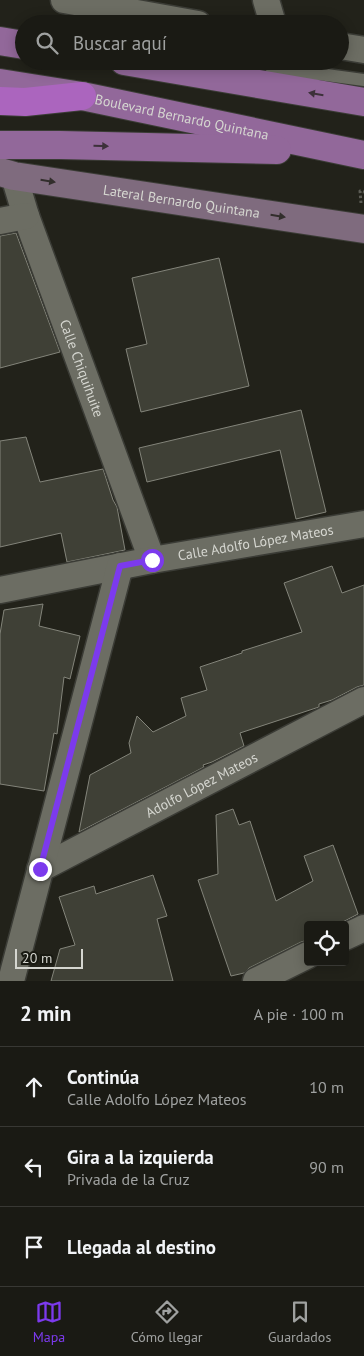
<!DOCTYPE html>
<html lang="es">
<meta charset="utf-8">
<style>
:root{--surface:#1a1a14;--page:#23231d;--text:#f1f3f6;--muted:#9fa1a0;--line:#383834;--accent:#7c3aed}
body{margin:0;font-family:"PT Sans",sans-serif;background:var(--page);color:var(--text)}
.controls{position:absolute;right:15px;bottom:15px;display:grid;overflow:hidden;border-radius:5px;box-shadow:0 2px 12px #0003}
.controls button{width:45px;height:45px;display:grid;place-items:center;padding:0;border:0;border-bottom:1px solid var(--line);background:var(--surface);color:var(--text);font:25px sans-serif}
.scale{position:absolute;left:15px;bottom:12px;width:68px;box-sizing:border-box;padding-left:5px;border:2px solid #d5d6d0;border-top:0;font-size:14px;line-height:18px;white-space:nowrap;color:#d5d6d0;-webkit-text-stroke:4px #181911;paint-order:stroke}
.stop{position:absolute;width:15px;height:15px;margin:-11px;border:4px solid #7c3aed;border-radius:50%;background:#fff}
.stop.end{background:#7c3aed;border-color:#fff;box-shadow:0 1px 5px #0008}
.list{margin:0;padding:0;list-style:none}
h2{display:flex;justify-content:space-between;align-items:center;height:65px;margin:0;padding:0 20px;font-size:21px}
h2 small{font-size:16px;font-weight:400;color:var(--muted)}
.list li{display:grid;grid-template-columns:32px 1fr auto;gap:15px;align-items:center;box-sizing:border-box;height:80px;padding:0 20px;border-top:1px solid var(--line)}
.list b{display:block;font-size:19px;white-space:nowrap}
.list p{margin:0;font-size:16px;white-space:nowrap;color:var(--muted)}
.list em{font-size:16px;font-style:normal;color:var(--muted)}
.icon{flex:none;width:28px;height:28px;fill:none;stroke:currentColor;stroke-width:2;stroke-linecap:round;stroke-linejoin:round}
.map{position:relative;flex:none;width:364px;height:981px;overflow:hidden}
.search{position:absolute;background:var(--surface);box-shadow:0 2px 12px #0003;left:15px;right:15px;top:15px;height:55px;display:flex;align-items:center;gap:12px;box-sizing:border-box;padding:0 18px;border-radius:28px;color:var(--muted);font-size:19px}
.sheet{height:305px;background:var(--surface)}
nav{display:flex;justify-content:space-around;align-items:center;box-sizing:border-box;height:70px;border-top:1px solid var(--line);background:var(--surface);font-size:14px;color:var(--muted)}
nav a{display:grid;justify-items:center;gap:2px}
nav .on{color:var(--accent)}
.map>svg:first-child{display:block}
</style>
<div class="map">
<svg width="364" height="981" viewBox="0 0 364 981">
<rect width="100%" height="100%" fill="#22221a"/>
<g fill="#3f4036" stroke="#83847a">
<path d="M16 233 60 352 0 368V236Z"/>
<path d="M219 258 249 386 141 412 126 349 147 344 132 278Z"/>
<path d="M301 410 326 512 296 519 280 450 147 482 139 448Z"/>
<path d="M26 437 40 482 103 469 113 500 117 507 125 550 67 562 61 533 0 547V441Z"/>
<path d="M332 566 342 593 364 585V685L357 687 332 700 319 704V707L240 733 244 746 212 762 203 765 204 767 79 832 90 775 131 753 129 743 137 716 153 732 186 716 181 698 207 690 200 667 242 653V651L302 632 284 583Z"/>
<path d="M43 604 39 626 80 636 70 679 64 677 57 734 54 733 44 791 0 784V634L4 610Z"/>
<path d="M233 809 239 825 250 821 276 901 313 881 304 856 333 845 358 914 337 925H308V940L301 942 249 968 244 973 231 976 198 880 218 874 216 815Z"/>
<path d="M153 875 167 916 157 919 173 981H51L60 949 75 945 59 897 94 886 96 894Z"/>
</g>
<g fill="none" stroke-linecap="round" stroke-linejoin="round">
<g stroke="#3b3c36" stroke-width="15">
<path id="lane" d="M270 75 319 74 364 80"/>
</g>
<g stroke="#3b3c36" stroke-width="29">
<g id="street">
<path d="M64 0 198 24"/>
<path d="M266 0 273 24"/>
<path d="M340 46 364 50"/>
<path id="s1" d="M14 176 26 216 152 560"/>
<path d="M0 221 26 216"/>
<path id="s2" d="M0 590 152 560 364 524"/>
<path id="s3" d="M40 869 364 700"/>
<path d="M345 937 364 928"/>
<path d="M11 981 120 566"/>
<path d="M256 981 308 955"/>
</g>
</g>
<g stroke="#3b3c36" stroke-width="30">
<g id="secondary">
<path id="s4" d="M0 172 14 176 364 229"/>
</g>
</g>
<g stroke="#3b3c36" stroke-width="30">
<g id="primary">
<path d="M0 41 24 45"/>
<path d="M124 61 364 102"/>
<path id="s5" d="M0 83 82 96 364 155"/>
<path d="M0 145H60L277 150"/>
</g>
</g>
<g stroke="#3b3c36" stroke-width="30">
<path id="highway" d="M0 101 25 102 82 96"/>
</g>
<path stroke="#5c5c55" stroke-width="3" stroke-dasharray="2.5 2.5" stroke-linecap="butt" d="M361 203 360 191 364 192"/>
<use href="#lane" stroke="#6c6d63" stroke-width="12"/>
<use href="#street" stroke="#6c6d63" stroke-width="26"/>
<use href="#secondary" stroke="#7f6b7e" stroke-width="28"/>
<use href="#primary" stroke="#92689a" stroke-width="28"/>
<use href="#highway" stroke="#ab65be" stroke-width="28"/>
</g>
<defs><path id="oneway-solid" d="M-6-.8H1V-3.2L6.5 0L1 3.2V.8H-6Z" transform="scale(1.25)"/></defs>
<g fill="#3d313a">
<use href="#oneway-solid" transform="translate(316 94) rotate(-170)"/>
<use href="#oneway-solid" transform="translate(101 146) rotate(2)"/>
</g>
<g fill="#322e2c">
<use href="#oneway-solid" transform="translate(48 181) rotate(9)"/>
<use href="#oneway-solid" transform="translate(278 216) rotate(9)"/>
</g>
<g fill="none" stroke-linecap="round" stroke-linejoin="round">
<path stroke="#7c3aed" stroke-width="6" d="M40 869 120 566 152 560"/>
</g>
<g text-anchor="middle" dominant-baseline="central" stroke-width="4" stroke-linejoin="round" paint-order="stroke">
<g font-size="14" fill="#d5d6d0" stroke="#181911">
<text stroke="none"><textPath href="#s5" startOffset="185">Boulevard Bernardo Quintana</textPath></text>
<text stroke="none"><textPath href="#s4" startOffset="184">Lateral Bernardo Quintana</textPath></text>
<text stroke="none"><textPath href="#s1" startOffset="204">Calle Chiquihuite</textPath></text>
<text stroke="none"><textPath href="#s2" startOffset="260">Calle Adolfo López Mateos</textPath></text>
<text stroke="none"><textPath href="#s3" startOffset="182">Adolfo López Mateos</textPath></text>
</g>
</g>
</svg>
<div class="controls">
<button><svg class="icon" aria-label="locate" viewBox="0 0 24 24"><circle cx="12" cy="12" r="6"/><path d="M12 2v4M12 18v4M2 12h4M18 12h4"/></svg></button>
</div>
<div class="scale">20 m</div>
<div class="stop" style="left:152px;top:560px"></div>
<div class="stop end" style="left:40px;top:869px"></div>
<div class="search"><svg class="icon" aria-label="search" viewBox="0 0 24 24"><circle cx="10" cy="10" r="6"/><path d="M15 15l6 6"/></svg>Buscar aquí</div>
</div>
<section class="sheet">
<h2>2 min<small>A pie · 100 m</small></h2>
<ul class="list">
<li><svg class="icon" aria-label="ahead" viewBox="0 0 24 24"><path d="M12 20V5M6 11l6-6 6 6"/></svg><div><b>Continúa</b><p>Calle Adolfo López Mateos</p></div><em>10 m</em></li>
<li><svg class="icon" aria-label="left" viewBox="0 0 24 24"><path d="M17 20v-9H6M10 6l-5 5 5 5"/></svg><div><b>Gira a la izquierda</b><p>Privada de la Cruz</p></div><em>90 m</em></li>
<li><svg class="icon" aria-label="arrive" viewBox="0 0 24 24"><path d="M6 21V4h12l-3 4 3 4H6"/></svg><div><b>Llegada al destino</b></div></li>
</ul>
</section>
<nav>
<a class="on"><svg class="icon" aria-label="map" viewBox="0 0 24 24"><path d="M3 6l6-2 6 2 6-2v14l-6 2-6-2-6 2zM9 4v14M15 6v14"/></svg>Mapa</a>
<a><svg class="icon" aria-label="directions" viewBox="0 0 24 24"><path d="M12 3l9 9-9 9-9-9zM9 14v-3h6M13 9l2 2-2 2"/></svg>Cómo llegar</a>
<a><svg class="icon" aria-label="saved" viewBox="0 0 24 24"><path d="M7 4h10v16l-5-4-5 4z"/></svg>Guardados</a>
</nav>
